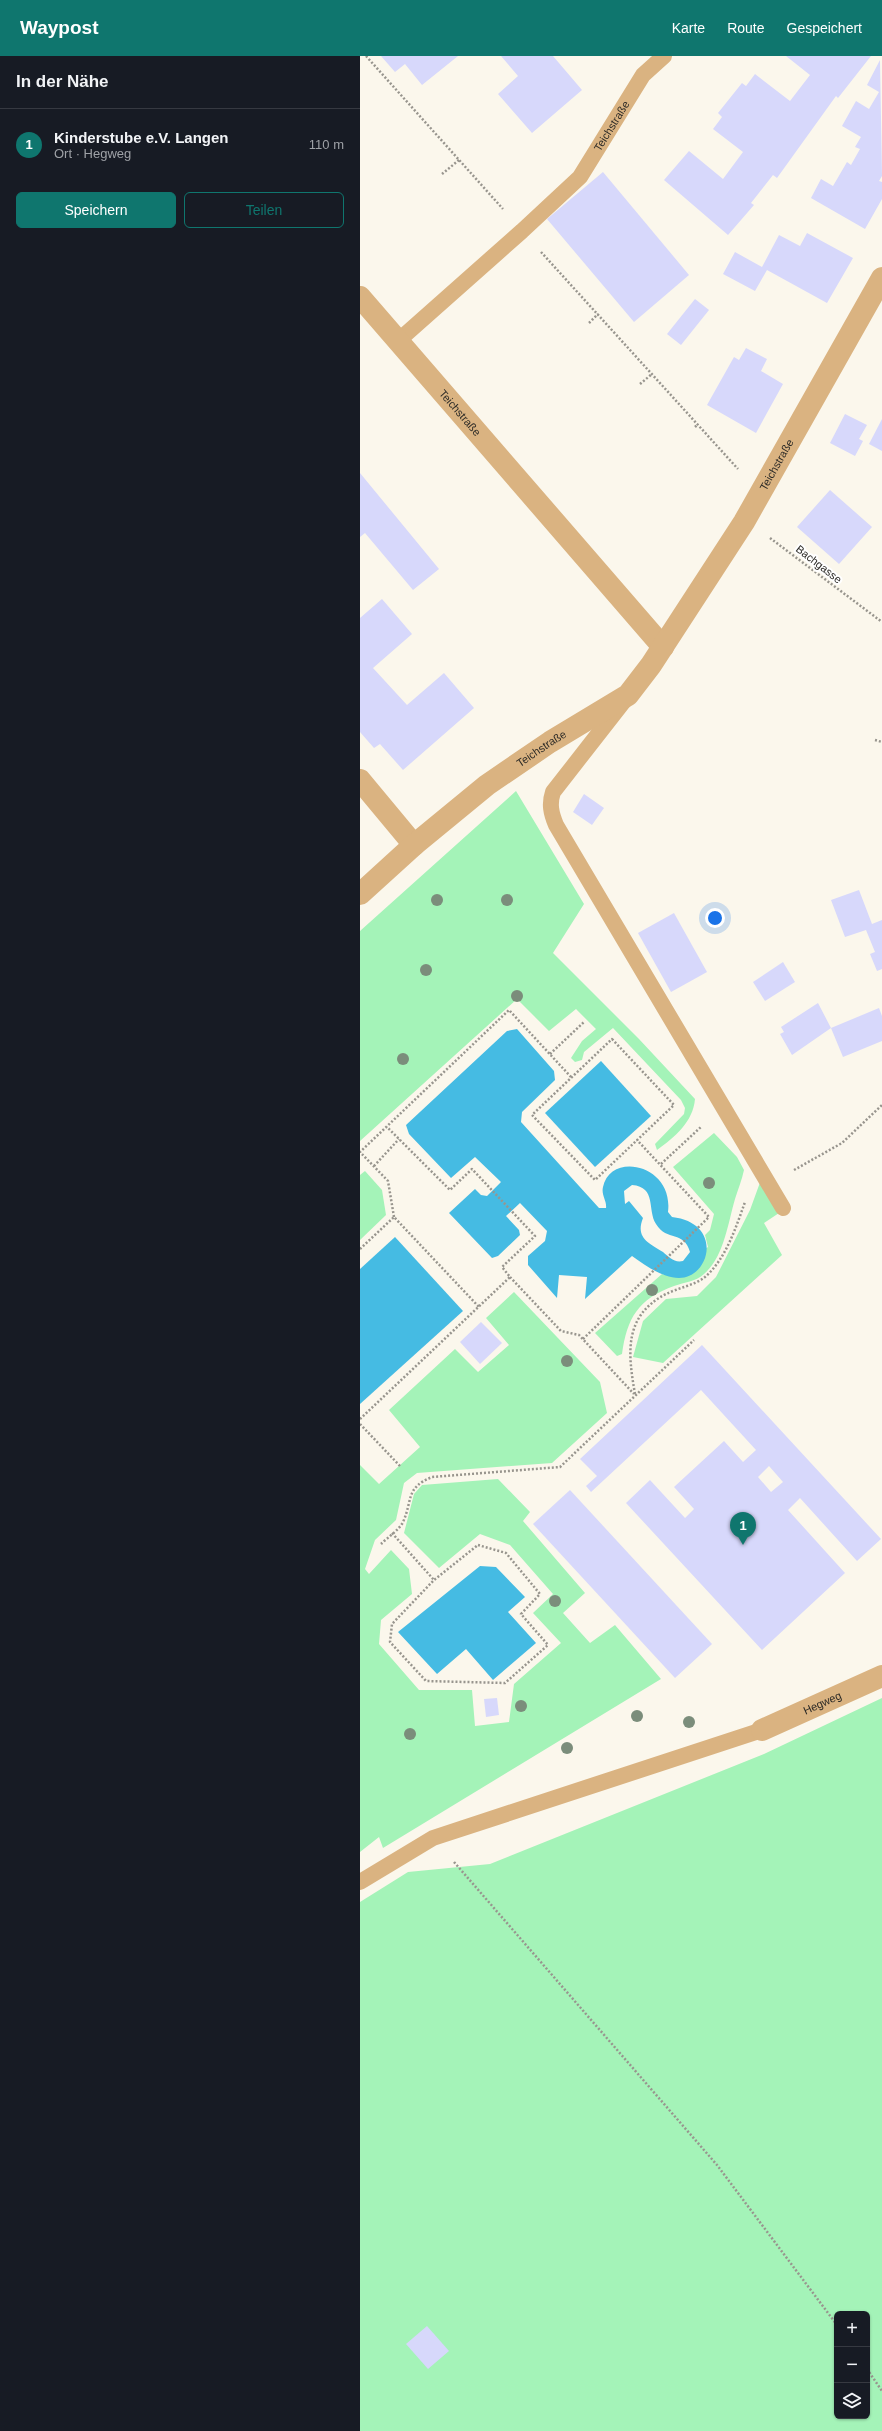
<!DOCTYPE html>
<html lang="de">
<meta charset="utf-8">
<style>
:root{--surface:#171b24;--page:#20242c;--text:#f1f3f6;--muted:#9ea1a6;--line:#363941;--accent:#0f766e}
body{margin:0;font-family:Helvetica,sans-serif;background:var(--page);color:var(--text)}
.controls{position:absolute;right:12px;bottom:12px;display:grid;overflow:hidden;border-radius:6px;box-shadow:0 1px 3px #0004}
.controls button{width:36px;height:36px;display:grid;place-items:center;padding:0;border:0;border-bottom:1px solid var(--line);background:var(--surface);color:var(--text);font:20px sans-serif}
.you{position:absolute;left:355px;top:862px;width:14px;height:14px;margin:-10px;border:3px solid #fff;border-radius:50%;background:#1a73e8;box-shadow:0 0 0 6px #1a73e833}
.badge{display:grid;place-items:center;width:26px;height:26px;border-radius:50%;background:var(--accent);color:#fff;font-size:13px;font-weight:700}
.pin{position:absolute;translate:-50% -33px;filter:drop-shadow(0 1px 2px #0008)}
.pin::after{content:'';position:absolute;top:21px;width:14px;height:12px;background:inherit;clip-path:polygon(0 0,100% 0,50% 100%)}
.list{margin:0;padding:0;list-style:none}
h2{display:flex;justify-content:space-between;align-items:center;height:52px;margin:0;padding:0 16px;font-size:17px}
h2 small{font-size:13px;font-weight:400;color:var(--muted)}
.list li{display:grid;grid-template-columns:26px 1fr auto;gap:12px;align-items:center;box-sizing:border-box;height:72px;padding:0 16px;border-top:1px solid var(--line)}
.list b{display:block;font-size:15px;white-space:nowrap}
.list p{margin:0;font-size:13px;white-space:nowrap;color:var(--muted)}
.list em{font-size:13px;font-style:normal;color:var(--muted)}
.actions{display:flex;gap:8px;padding:12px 16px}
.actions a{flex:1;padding:9px 0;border:1px solid var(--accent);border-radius:6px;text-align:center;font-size:14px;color:var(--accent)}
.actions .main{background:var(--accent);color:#fff}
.icon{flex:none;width:22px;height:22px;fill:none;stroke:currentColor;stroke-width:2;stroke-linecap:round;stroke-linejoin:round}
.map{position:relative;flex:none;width:522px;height:2375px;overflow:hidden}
header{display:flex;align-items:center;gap:24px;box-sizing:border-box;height:56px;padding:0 20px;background:var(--accent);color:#fff}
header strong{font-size:19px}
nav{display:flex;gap:22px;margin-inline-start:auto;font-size:14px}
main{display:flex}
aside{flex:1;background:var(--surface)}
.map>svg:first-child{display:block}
</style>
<header>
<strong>Waypost</strong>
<nav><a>Karte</a><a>Route</a><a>Gespeichert</a></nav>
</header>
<main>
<aside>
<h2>In der Nähe<small></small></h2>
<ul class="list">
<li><span class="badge">1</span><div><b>Kinderstube e.V. Langen</b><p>Ort · Hegweg</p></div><em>110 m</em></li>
</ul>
<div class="actions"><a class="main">Speichern</a><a>Teilen</a></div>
</aside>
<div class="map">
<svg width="522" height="2375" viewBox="0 0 522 2375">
<rect width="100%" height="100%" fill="#fbf7ec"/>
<g fill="#a4f3b8" fill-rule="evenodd">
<path d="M156 735 224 848 193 897 279 983 335 1043C333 1066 315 1081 297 1094L295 1088 324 1058 325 1052 321 1044 253 972 224 996 222 1004 215 1006 211 1002 222 985 236 973 216 953 189 975 157 943 0 1085V875Z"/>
<path d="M354 1077 377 1101 384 1114C382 1124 378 1133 375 1143 368 1167 364 1201 344 1218 335 1226 325 1226 314 1230 278 1243 267 1262 262 1298L257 1300 235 1277 302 1218 305 1219 348 1191 345 1179 350 1174 354 1158 313 1111Z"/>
<path d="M5 1115 22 1134 26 1159 0 1184V1119Z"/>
<path d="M402 1121 419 1157 404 1167 422 1199 303 1307 273 1301 283 1265 306 1243 337 1240 356 1221 390 1154Z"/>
<path d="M154 1236 240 1326 247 1357 192 1407 57 1417 44 1427 36 1464 15 1484 5 1513 9 1518 31 1494 49 1513 52 1538 21 1564 19 1588 59 1634H112L115 1670 149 1666 154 1628 201 1587 173 1557 193 1538 150 1489 120 1478 79 1512 44 1477 54 1438 62 1429 138 1423 170 1456 163 1465 225 1537 203 1557 230 1587 255 1569 301 1623 23 1792 19 1781 0 1796V1409L19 1428 60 1391 29 1354 95 1293 118 1316 149 1289 126 1262Z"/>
<path d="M522 1642V2375H0V1846L48 1816 130 1808 404 1698ZM477 2258H507V2360H477Z"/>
</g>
<g fill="#45bbe3" fill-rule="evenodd">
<path d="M157 973 194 1015 195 1024 162 1056 161 1066 239 1152H246C247 1145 241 1139 243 1131 250 1095 314 1108 308 1156L312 1161C364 1167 350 1222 319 1222 301 1221 286 1210 272 1200L225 1243 227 1221 199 1219 197 1242 168 1209V1200L185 1185 187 1175 160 1147 146 1160 159 1174 160 1179 138 1200 132 1202 89 1157 115 1133 121 1139 127 1140 141 1126 115 1101 91 1122 49 1078 46 1069 147 975ZM272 1129C297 1131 287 1154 296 1168 307 1186 324 1174 330 1196L323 1205C314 1207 309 1201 303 1196 289 1187 275 1182 283 1162L269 1145 265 1148 264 1135Z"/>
<path d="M241 1005 291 1060 235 1111 185 1057Z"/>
<path d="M35 1181 103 1255 0 1348V1213Z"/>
<path d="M120 1510 136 1511 165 1541 148 1556 176 1587 133 1624 106 1593 77 1618 38 1576Z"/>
</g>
<g fill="#d7d8fb" fill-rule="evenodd">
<path d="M21 0H98L62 29 45 8 35 16Z"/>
<path d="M141 0H193L222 34 172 77 138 38 158 20Z"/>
<path d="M426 0H511L478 42 476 40 417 122 413 119 391 147 394 149 368 179 304 124 329 95 363 123 383 96 353 73 362 61 358 57 382 27 386 30 395 18 430 45 450 19Z"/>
<path d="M520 4 522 120 519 125 522 126V143L505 173 451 142 461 123 473 130 487 106 491 109 500 93 495 91 501 81 482 70 496 45 509 53 519 36 507 29Z"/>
<path d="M243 116 329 219 274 266 187 163Z"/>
<path d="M447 177 493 202 467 247 407 214 395 235 363 218 375 196 402 211 419 179 440 190Z"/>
<path d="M335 243 349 254 321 289 307 278Z"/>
<path d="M386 292 407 303 401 315 423 328 396 377 347 349 374 301 379 304Z"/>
<path d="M485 358 507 369 499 383 503 385 495 400 470 387Z"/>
<path d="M522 363V395L509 388Z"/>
<path d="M0 417 79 513 53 534 5 477 0 481Z"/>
<path d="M470 434 512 471 479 508 437 471Z"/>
<path d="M22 543 52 578 13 612 47 649 84 617 114 652 43 714 20 688 14 692 0 676V562Z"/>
<path d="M224 738 244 752 232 769 213 756Z"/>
<path d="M499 834 512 868 522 864V913L517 915 510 898 515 896 506 874 485 881 471 844Z"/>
<path d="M314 857 347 916 311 936 278 877Z"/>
<path d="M423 906 435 926 405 945 393 926Z"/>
<path d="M458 947 471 972 432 999 420 978 424 976 421 971Z"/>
<path d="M519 952 522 960V985L483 1001 471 972Z"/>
<path d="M121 1266 142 1287 120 1308 100 1286Z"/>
<path d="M342 1289 521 1483 497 1505 440 1442 428 1454 485 1517 402 1594 266 1447 290 1424 325 1462 334 1453 314 1431 364 1385 383 1406 396 1394 341 1334 231 1436 226 1430 237 1420 220 1403ZM409 1410 423 1426 411 1436 398 1421Z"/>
<path d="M210 1434 352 1588 315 1622 173 1468Z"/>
<path d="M137 1642 139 1659 126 1661 124 1643Z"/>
<path d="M67 2270 89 2295 68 2313 46 2288Z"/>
</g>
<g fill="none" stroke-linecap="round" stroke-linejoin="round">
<g stroke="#98958e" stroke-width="2.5" stroke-dasharray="2 2" stroke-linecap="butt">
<path d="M6 0 143 153"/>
<path d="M82 118 99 104"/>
<path d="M181 196 378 413"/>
<path d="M229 267 238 258"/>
<path d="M280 328 292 318"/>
<path d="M335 371 338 368"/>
<path d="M410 482 522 566"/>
<path d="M515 684 522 686"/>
<path d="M252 983 314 1049 235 1124 172 1059Z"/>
<path d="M190 998 224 966"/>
<path d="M301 1108 342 1070"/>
<path d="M14 1110 39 1083"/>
<path d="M434 1114 482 1087 522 1049"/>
<path d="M34 1161 28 1125 0 1096 149 954 211 1021"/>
<path d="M0 1193 34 1161 119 1251"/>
<path d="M150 1221 201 1275 219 1279 274 1338"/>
<path d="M223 1283 349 1161 277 1084"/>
<path d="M275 1338C268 1298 263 1260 306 1238 318 1232 335 1229 345 1221 366 1203 376 1171 385 1146"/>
<path d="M0 1363 150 1221 142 1211 175 1180 112 1113 90 1134 27 1071"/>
<path d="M0 1368 40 1410"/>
<path d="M32 1477 74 1524"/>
<path d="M21 1488C27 1482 40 1473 43 1466 53 1444 45 1432 72 1421L200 1411 334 1284"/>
<path d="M118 1489 146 1497 180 1538 161 1558 188 1589 145 1627 66 1625 30 1586 32 1568 74 1524Z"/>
<path d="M94 1806 357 2109 477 2269"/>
<path d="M507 2313 522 2335"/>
</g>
<g stroke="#dab381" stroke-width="16">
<path id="s1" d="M38 285 162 175 220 121 283 19 304 0"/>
<path d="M264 645 193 736C189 748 191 757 196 769L423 1152"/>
<path d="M0 1826 73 1782 402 1674"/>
</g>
<g stroke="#dab381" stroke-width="22">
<path id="s2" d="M0 241 303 591"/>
<path d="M0 724 54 789"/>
<path id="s3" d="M0 838 54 789 127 729 190 686 268 639 291 609 384 466 522 222"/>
<path id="s4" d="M402 1674 522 1620"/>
</g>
</g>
<g fill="#7b8d7b">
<circle cx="77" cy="844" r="6"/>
<circle cx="147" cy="844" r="6"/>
<circle cx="66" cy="914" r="6"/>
<circle cx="157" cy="940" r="6"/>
<circle cx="43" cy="1003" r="6"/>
<circle cx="349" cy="1127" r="6"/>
<circle cx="292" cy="1234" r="6"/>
<circle cx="207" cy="1305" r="6"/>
<circle cx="195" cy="1545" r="6"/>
<circle cx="161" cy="1650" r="6"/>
<circle cx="277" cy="1660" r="6"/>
<circle cx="329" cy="1666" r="6"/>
<circle cx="50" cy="1678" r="6"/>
<circle cx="207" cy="1692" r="6"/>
</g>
<g text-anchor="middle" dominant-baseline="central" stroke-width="4" stroke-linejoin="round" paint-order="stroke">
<g font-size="11" fill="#2c2a26" stroke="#fff">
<text stroke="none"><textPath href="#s1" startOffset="305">Teichstraße</textPath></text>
<text stroke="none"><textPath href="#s2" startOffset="153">Teichstraße</textPath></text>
<text stroke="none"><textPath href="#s3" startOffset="609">Teichstraße</textPath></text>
<text transform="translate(459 508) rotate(38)">Bachgasse</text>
<text stroke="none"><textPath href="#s3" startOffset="233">Teichstraße</textPath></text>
<text stroke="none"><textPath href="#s4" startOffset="66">Hegweg</textPath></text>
</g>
</g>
</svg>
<div class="controls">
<button>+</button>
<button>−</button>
<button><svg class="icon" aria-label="layers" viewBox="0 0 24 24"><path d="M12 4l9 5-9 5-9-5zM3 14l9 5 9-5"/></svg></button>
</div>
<div class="you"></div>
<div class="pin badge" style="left:383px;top:1489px">1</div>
</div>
</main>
